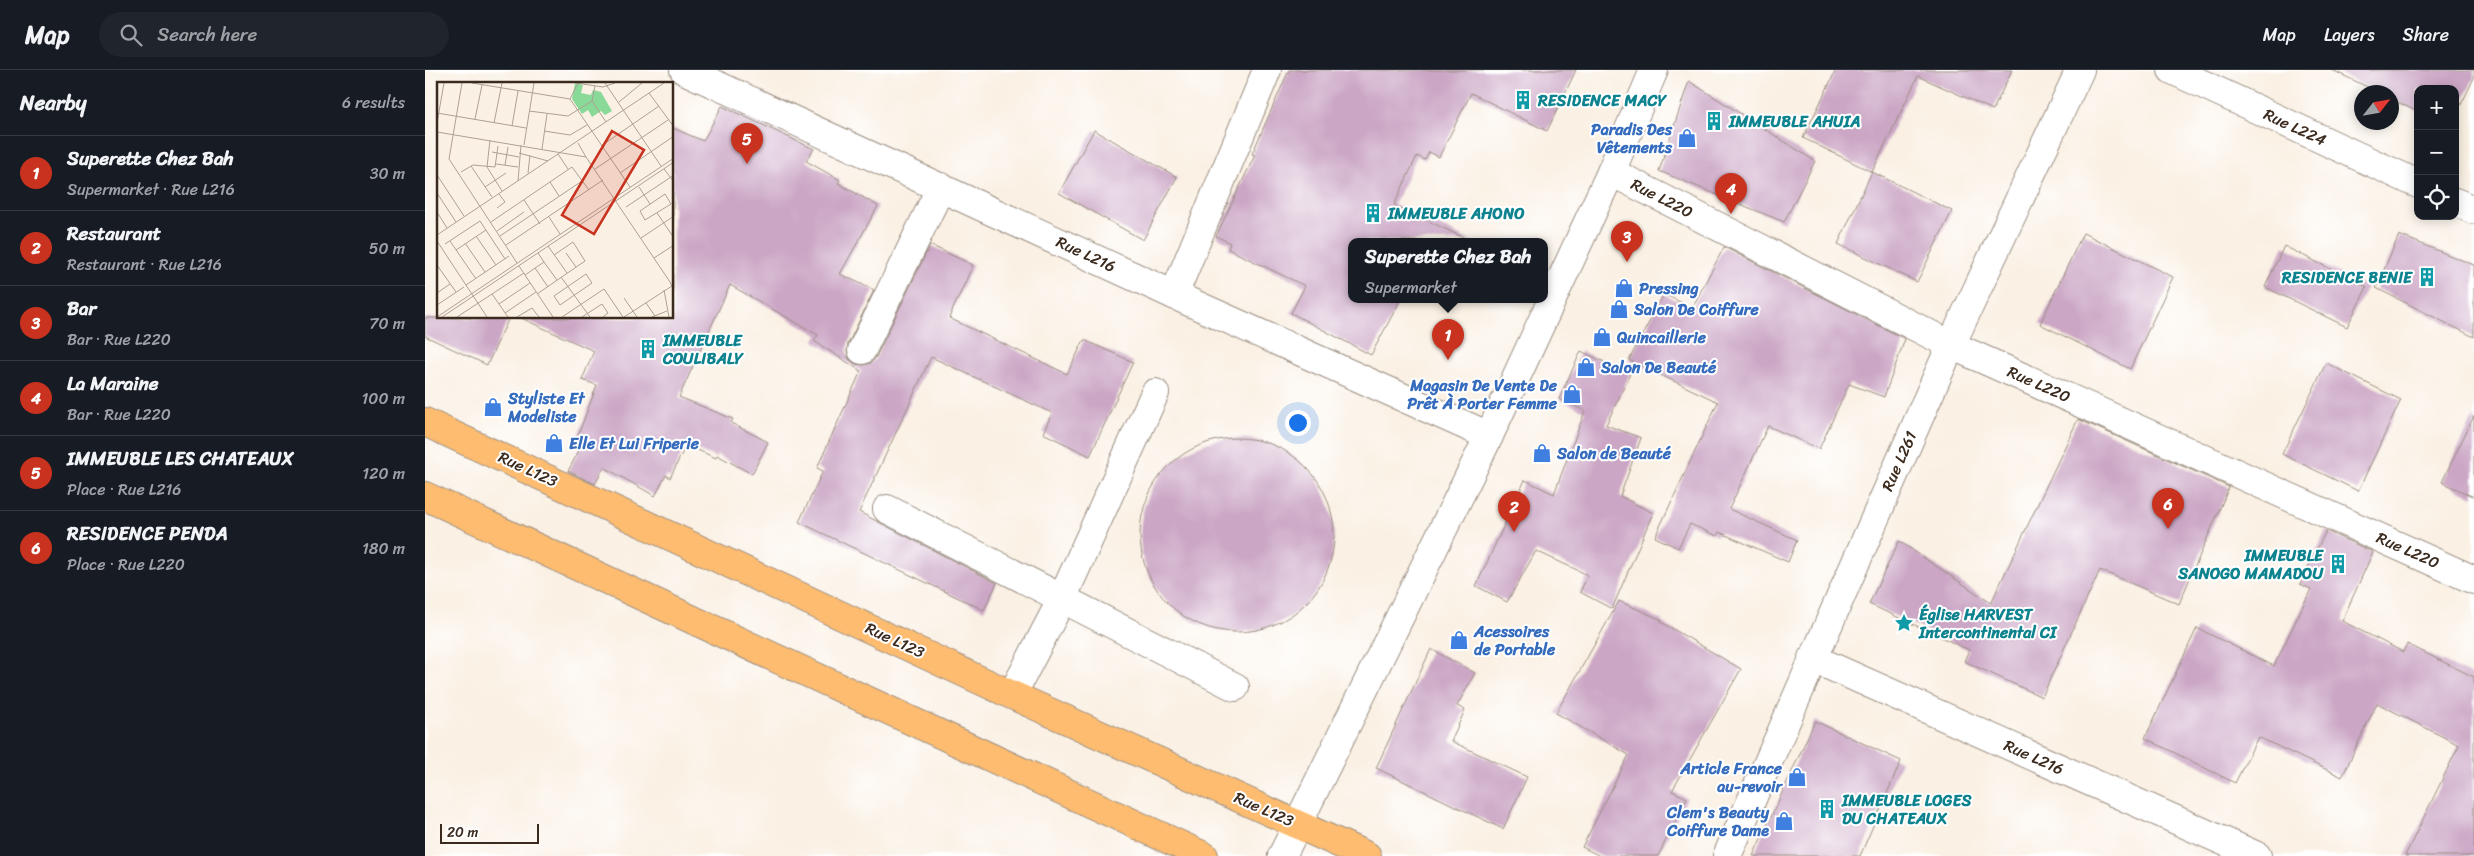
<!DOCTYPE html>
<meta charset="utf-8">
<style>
:root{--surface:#171b24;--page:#20242c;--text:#f1f3f6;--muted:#9ea1a6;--line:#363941;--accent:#c8321e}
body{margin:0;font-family:Sriracha,sans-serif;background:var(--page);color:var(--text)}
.controls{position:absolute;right:15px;top:15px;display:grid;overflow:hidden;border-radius:10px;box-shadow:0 2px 12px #0003}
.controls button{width:45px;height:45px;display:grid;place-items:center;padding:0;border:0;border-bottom:1px solid var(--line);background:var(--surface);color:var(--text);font:25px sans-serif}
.compass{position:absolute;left:1929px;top:15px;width:45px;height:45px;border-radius:50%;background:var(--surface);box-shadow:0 2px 12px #0003;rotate:59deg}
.scale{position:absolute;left:15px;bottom:12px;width:99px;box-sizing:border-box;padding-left:5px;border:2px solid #3b2a1e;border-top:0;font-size:14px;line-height:18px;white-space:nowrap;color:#3b2a1e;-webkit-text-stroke:4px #fff;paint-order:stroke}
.you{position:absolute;left:872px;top:352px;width:18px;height:18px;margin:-12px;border:4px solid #fff;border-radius:50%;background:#1a73e8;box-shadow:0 0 0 8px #1a73e833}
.badge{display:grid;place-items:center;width:32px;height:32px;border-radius:50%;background:var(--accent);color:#fff;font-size:16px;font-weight:700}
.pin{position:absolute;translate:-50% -41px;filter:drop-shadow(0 1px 2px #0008)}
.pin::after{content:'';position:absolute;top:26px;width:18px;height:15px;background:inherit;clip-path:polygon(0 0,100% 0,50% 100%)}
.popup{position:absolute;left:923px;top:168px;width:200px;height:65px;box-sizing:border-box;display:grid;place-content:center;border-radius:10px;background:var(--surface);filter:drop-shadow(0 1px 4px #0005);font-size:16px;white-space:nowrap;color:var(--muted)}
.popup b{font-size:19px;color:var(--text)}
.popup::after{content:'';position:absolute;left:50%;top:100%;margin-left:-10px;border:10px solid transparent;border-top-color:var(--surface)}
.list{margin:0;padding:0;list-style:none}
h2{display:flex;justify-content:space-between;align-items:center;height:65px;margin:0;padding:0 20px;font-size:21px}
h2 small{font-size:16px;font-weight:400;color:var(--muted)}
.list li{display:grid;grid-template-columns:32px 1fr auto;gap:15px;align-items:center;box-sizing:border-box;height:75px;padding:0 20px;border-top:1px solid var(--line)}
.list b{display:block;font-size:19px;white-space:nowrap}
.list p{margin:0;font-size:16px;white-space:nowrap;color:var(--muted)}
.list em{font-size:16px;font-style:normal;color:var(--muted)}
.icon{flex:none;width:28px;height:28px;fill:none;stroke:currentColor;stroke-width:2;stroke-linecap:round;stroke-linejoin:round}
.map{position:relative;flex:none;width:2049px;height:786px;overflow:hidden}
header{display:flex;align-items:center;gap:30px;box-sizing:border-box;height:70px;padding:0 25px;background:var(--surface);border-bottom:1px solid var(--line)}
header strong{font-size:24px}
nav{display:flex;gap:28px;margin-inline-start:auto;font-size:18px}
.search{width:350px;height:45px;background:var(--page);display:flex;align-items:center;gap:12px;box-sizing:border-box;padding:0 18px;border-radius:28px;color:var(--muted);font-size:19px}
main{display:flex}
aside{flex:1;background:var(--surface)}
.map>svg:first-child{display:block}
</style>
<header>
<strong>Map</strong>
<div class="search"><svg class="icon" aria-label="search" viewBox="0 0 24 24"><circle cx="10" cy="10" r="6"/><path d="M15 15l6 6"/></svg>Search here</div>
<nav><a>Map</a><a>Layers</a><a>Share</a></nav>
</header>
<main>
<aside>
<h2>Nearby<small>6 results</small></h2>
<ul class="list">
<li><span class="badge">1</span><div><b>Superette Chez Bah</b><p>Supermarket · Rue L216</p></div><em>30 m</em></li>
<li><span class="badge">2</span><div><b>Restaurant</b><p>Restaurant · Rue L216</p></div><em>50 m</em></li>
<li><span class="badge">3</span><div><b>Bar</b><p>Bar · Rue L220</p></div><em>70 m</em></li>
<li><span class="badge">4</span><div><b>La Maraine</b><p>Bar · Rue L220</p></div><em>100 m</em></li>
<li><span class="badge">5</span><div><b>IMMEUBLE LES CHATEAUX</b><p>Place · Rue L216</p></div><em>120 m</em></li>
<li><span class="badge">6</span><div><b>RESIDENCE PENDA</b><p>Place · Rue L220</p></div><em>180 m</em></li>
</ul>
</aside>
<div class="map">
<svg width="2049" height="786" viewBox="0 0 2049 786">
<rect width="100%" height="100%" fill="#fff"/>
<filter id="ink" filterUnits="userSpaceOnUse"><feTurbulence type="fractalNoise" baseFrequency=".02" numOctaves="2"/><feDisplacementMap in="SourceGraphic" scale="10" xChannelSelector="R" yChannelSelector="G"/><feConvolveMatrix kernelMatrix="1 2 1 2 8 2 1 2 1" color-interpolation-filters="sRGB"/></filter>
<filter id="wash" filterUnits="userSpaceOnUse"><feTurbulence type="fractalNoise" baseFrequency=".0096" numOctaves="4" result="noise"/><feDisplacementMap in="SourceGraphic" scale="20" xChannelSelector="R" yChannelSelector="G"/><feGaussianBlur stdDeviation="1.12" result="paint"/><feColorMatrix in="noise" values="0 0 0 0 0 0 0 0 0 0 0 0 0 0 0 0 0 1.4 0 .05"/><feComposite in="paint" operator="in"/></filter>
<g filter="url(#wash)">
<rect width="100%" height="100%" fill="#faf0e3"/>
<g id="blocks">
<g fill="#cba6c5">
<path d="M864 0H1151L1122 61 1046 23 1014 87 1004 82 1000 90 992 86 969 135 1046 171H927V229H976L946 285 866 243 880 216 803 179 805 173 791 166 830 85 827 84Z"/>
<path d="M1411 0H1587L1568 40 1493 6 1447 102 1378 68Z"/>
<path d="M1907 0H2049V8L2030 47V19H1993V42L1966 29V22H1953Z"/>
<path d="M1264 11 1390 91 1359 152 1234 101Z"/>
<path d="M297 36 389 79 381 91 415 110 413 113 453 136 415 204 449 220 423 274 422 282 424 289 430 294 439 295 446 293 451 287 505 175 548 195 524 248 642 304 659 270 708 292 665 386 618 363 627 343 506 287 434 442 572 513 559 540 374 452 398 401 392 398 436 301 389 271 393 265 305 215 254 327 308 349 306 353 343 372 327 404 292 385 291 388 261 375 245 408 241 405 230 426 179 397 170 414 143 401 157 375 150 373 172 315 157 310 169 281 96 248H248V58L278 71Z"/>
<path d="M669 60 752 107 718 170 634 123Z"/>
<path d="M1447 102 1527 141 1492 212 1413 174Z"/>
<path d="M1658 163 1748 207 1705 299 1615 254Z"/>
<path d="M1974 165 2049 195V267L1951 218Z"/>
<path d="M1859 176 1942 217 1922 257 1840 217Z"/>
<path d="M1299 177 1480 269 1459 327 1424 314 1394 379 1343 356 1304 439 1372 470 1363 492 1294 462 1292 466 1265 454 1253 478 1230 467 1293 332 1204 290 1239 224 1267 238Z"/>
<path d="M0 248H84L62 295 0 266Z"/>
<path d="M1156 281 1205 304 1181 355 1216 368 1195 426 1228 443 1187 539 1155 522 1163 505 1111 481 1082 532 1051 516 1100 410 1129 424 1160 341 1134 329Z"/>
<path d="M1901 293 1976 330 1933 421 1857 384Z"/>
<path d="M2049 346V427L2017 412Z"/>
<path d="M1653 349 1804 417 1754 534 1675 500 1617 627 1539 591 1544 580 1444 534 1474 471 1566 533Z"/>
<circle cx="812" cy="465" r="97"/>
<path d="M1901 461 1948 482 1917 551 1978 582 1982 574 2049 607V786H1980L2034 675 1952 633 1917 707 1833 667 1810 713 1720 668 1772 558 1849 596 1886 519 1875 514Z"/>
<path d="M1194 531 1237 550 1236 552 1316 599 1247 721 1262 728 1233 786H1175L1157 777 1204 685 1131 643Z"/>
<path d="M1006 579 1050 603 1032 636 1040 640 1026 671 1102 707 1078 759 951 698Z"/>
<path d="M1390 651 1476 691 1435 786H1328Z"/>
</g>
</g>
</g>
<g filter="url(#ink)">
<use href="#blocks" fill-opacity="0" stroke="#9a8d80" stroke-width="1"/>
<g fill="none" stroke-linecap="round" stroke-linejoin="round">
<g stroke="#9a8d80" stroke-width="30">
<g id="minor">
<path d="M259 0 749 225 1064 366"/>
<path d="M1747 0 1993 114"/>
<path d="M1186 102 1526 275 2049 510"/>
<path d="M2030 132 2049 140"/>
<path d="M749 225 842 0"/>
<path d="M437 280 516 117"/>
<path d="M462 439 810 617"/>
<path d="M1387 588 1832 786"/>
<path d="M587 625 637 529 730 323"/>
<path d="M857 786 1064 366 1186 102 1229 0"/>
<path d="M1302 786 1526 275 1655 0"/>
</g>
</g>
<g stroke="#9a8d80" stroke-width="30">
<g id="major">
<path d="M0 352 587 625 942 786"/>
<path d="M0 426 779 786"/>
</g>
</g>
<use href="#minor" stroke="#fff" stroke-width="28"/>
<use href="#major" stroke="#fdbc6f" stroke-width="28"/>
</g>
</g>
<defs>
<g id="building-bare" transform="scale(1.5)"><path d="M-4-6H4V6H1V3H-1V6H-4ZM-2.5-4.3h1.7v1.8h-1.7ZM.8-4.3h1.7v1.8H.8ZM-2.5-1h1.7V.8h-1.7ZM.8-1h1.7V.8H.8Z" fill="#0f9aa8" stroke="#fff" stroke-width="2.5" paint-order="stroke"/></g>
<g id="shop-bare" transform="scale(1.5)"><path d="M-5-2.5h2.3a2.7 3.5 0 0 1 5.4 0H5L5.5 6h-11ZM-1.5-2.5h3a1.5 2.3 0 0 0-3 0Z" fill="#3f7fe0" stroke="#fff" stroke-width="2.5" paint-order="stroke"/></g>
<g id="sight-bare" transform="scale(1.5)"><path d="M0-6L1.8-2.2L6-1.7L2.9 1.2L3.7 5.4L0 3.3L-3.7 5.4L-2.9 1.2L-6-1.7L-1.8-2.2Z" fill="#0f9aa8" stroke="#fff" stroke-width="2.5" paint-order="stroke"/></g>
</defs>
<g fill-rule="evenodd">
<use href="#building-bare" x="1098" y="30"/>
<use href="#building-bare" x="1289" y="51"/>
<use href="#shop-bare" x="1262" y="68"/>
<use href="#building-bare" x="948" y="143"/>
<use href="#building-bare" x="2002" y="207"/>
<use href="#shop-bare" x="1199" y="218"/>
<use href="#shop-bare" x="1194" y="239"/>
<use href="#shop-bare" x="1177" y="267"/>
<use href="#building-bare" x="223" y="279"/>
<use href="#shop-bare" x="1161" y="297"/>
<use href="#shop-bare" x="1147" y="324"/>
<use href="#shop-bare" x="68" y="337"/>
<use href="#shop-bare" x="129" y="373"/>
<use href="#shop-bare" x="1117" y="383"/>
<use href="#building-bare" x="1913" y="494"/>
<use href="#sight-bare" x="1479" y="553"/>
<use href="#shop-bare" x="1034" y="570"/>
<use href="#shop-bare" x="1372" y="707"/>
<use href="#building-bare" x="1402" y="739"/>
<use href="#shop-bare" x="1359" y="751"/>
</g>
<g text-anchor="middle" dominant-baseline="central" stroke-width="4" stroke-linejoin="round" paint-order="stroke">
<g font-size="16" font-weight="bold" fill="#0d838f" stroke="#fff" text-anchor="start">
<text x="1113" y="30">RESIDENCE MACY</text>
<text x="1304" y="51">IMMEUBLE AHUIA</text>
<text x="963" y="143">IMMEUBLE AHONO</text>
<text x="1987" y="207" text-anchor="end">RESIDENCE BENIE</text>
<text x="238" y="270">IMMEUBLE<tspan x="238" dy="18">COULIBALY</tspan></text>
<text x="1898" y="485" text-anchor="end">IMMEUBLE<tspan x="1898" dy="18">SANOGO MAMADOU</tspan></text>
<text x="1494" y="544">Église HARVEST<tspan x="1494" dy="18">Intercontinental CI</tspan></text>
<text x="1417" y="730">IMMEUBLE LOGES<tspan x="1417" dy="18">DU CHATEAUX</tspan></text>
</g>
<g font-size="16" fill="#3b2a1e" stroke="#fff">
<text transform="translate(1870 57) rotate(25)">Rue L224</text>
<text transform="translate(1237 128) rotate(27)">Rue L220</text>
<text transform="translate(661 184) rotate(25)">Rue L216</text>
<text transform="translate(1614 314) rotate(24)">Rue L220</text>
<text transform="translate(1474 391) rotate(-66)">Rue L261</text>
<text transform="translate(103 399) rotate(25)">Rue L123</text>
<text transform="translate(1983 480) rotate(24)">Rue L220</text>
<text transform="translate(470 570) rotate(25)">Rue L123</text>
<text transform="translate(1609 687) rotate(24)">Rue L216</text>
<text transform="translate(839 739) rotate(24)">Rue L123</text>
</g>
<g font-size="16" font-weight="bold" fill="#366cbe" stroke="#fff" text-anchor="start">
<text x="1247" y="59" text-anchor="end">Paradis Des<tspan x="1247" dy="18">Vêtements</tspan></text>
<text x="1214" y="218">Pressing</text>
<text x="1209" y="239">Salon De Coiffure</text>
<text x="1192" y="267">Quincaillerie</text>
<text x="1176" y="297">Salon De Beauté</text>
<text x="1132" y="315" text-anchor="end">Magasin De Vente De<tspan x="1132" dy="18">Prêt À Porter Femme</tspan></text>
<text x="83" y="328">Styliste Et<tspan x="83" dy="18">Modeliste</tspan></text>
<text x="144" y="373">Elle Et Lui Friperie</text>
<text x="1132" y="383">Salon de Beauté</text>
<text x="1049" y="561">Acessoires<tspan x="1049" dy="18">de Portable</tspan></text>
<text x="1357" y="698" text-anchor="end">Article France<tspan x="1357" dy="18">au-revoir</tspan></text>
<text x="1344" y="742" text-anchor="end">Clem's Beauty<tspan x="1344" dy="18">Coiffure Dame</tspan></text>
</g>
</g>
<g transform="translate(12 12)">
<rect width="236" height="236" fill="#faf0e3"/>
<path d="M138 1 146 3 144 11 154 13 156 8 164 10 175 29 168 33 164 29 155 35 151 28 145 32 135 17Z" fill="#89d999"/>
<path fill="none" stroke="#aea194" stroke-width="1" d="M25 1 12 77 80 181M35 1 133 17M139 1 166 5 178 1M168 1 224 84M212 11 237 45M133 17 193 105M133 17 141 1M155 19 169 40M182 20 205 1M92 29 131 34 155 19 158 4M0 31 89 46M38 37 45 3M0 41 7 1M57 41 65 1M75 44 81 9M107 49 133 53 150 43M0 50 149 75 233 200 237 209M53 58 50 85 65 109M141 61 149 75M87 63 97 1M164 64 222 24M105 67 110 32M55 70 82 75M82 71 111 79M121 72 131 87M59 82 81 85M68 83 71 65M34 84 55 115M158 87 231 38M227 87 237 100M24 90 36 83 58 85 61 64M91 91 93 73M183 91 237 54M0 93 27 134M81 99 84 63M113 100 122 114M48 105 69 91M202 105 213 122M0 111 19 140M228 112 234 122 208 138 203 129ZM87 118 103 142M189 125 237 93M60 126 68 120 62 112M0 130 10 146M220 131 237 156M112 135 123 152M54 140 135 85 152 108M60 149 87 130M0 153 227 1M39 154 59 183M63 154 145 99M204 156 237 134M0 159 50 235M13 159 39 197M28 161 48 190M8 162 43 139 68 177M69 163 166 98M111 164 130 191M19 168 49 148M129 171 139 185M217 176 237 163M107 180 120 198M0 183 19 210M82 184 116 235M98 186 111 205M149 192 155 201 123 223 117 214ZM88 193 107 180 101 171M124 195 153 235M29 203 72 174M227 208 232 235M0 211 13 202M55 212 71 235M100 212 148 179 136 160 117 173M187 216 200 235M209 221 218 234M62 222 93 201M0 223 27 205M68 231 99 210M0 235 237 76M5 235 237 80M20 235 87 191M80 235 95 226 102 235M125 235 167 207 186 235M145 235 165 222 171 231 166 235M187 235 235 204M215 235 230 229"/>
<path fill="#c8321e" fill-opacity="0.15" stroke="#c8321e" stroke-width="2.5" d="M175 49 207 68 157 152 125 133Z"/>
<rect width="236" height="236" fill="none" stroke="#3b2a1e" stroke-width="2.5"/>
</g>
</svg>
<div class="controls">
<button>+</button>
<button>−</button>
<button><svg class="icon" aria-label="locate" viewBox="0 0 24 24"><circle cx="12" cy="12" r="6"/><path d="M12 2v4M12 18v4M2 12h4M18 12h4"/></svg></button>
</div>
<svg class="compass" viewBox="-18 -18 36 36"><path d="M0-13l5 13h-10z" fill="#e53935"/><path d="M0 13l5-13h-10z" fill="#9ea1a6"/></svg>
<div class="scale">20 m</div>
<div class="you"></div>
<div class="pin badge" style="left:1023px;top:290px">1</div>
<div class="popup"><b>Superette Chez Bah</b>Supermarket</div>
<div class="pin badge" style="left:1089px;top:462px">2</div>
<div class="pin badge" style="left:1202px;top:192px">3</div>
<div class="pin badge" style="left:1306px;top:144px">4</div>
<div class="pin badge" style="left:322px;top:94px">5</div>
<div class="pin badge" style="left:1743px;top:459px">6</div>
</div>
</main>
